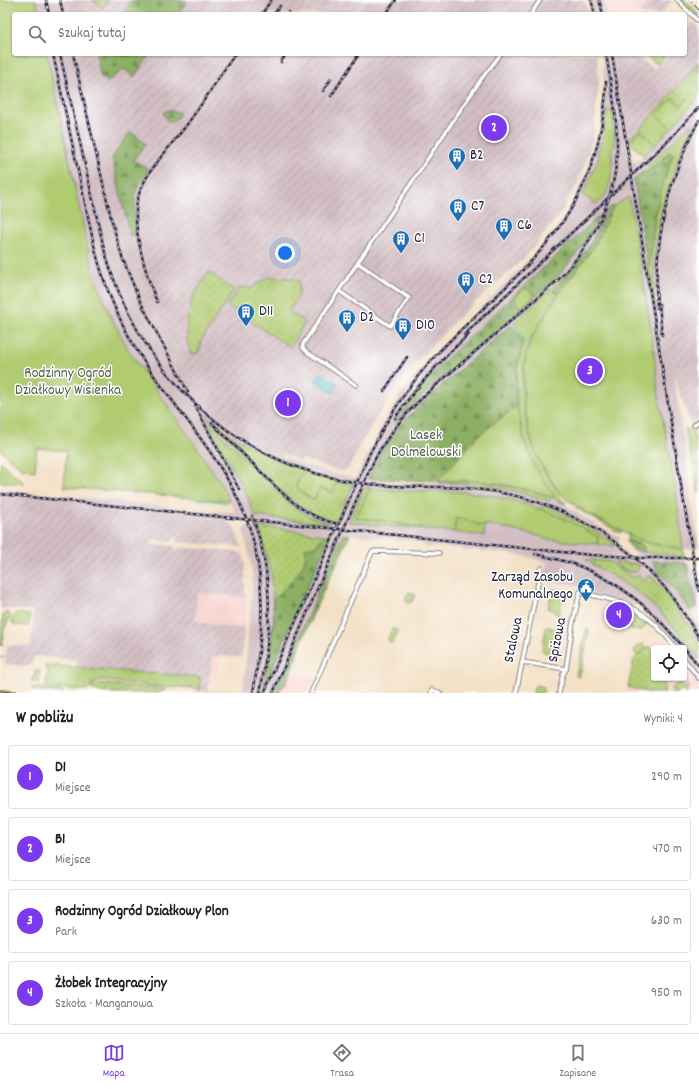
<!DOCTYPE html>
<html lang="pl">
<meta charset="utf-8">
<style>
:root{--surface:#fff;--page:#f6f6f6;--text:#222;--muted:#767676;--line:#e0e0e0;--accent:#7c3aed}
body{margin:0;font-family:Dekko,sans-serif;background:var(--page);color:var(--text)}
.controls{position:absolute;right:12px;bottom:12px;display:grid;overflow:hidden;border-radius:4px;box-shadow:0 1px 3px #0004}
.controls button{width:36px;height:36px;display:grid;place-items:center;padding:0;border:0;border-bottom:1px solid var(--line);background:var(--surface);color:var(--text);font:20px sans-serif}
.you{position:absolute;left:285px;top:253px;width:14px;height:14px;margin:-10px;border:3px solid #fff;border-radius:50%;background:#1a73e8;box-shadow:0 0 0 6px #1a73e833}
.badge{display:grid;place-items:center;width:26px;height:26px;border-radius:50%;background:var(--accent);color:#fff;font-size:13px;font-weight:700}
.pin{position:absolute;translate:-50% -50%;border:2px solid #fff;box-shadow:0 1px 4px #0006}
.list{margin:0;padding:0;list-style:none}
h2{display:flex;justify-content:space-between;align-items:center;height:52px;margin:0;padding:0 16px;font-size:17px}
h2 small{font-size:13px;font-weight:400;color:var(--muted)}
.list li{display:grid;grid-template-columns:26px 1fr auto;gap:12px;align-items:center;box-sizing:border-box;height:64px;margin:0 8px 8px;padding:0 8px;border:1px solid var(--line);border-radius:4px}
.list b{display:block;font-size:15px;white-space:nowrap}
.list p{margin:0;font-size:13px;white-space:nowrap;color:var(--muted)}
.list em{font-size:13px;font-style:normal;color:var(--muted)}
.icon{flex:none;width:22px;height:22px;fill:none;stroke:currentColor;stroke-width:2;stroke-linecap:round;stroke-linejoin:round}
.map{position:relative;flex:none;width:699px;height:693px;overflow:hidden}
.search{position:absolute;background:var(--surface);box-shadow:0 1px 3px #0004;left:12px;right:12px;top:12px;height:44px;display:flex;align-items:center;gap:10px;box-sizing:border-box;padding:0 14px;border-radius:4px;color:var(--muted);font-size:15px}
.sheet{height:340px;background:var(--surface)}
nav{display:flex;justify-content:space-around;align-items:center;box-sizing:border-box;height:56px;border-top:1px solid var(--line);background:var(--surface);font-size:11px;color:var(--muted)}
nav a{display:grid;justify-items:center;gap:2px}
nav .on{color:var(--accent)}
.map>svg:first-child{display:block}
</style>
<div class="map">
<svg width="699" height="693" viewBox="0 0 699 693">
<defs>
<pattern id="industrial-furrows" width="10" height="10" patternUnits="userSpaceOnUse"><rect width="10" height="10" fill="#d2bec2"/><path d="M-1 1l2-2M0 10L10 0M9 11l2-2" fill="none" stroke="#b4a3a8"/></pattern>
<pattern id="grass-dots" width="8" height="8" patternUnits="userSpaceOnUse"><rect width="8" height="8" fill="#b1cb71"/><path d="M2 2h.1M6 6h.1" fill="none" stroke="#98ae63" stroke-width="1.8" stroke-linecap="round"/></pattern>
<pattern id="forest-firs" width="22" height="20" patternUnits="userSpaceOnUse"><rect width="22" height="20" fill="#8caf63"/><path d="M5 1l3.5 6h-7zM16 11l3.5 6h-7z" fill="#728e53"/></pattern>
<pattern id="park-tufts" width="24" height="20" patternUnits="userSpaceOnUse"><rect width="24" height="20" fill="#b1cb71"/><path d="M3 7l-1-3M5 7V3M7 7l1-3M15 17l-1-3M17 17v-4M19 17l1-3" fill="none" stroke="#98ae63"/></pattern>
<pattern id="water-waves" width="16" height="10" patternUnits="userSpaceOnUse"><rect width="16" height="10" fill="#57c4cb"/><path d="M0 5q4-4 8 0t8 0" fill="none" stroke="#4ba8af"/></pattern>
</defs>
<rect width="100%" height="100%" fill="#fff"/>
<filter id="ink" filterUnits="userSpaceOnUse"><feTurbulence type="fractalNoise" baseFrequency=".025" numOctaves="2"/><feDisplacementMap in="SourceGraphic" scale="8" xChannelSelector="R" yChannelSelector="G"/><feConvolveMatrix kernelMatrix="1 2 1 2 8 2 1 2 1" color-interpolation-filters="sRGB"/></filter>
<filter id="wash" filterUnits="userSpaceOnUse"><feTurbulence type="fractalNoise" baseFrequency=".012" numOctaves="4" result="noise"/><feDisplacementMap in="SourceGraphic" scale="16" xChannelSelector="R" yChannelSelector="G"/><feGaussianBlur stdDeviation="0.9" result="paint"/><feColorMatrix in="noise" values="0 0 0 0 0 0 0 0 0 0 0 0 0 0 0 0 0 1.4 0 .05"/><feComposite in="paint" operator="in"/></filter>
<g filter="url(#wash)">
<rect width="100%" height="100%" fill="#f3e0c5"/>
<g fill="#f7d0cb">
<path d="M604 0H650L640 14H606L603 3Z"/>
<path d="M197 593 246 597 244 628 225 627 195 621Z"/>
<path d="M600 600 608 601 610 603 612 601 622 605 629 608 649 622 641 631 595 622Z"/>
<path d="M663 636 673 648H654V678H684V663L699 682V693H627L634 659Z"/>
<path d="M212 655 219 656 217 678H210Z"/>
<path d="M288 669 314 680 309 693H278Z"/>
</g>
<g fill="url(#industrial-furrows)" fill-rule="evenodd">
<path d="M68 0H132L123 14H111L109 13 108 14H71Z"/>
<path d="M186 0H583L591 14H178L183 7Z"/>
<path d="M650 0H671L672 1 662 14H640Z"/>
<path d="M693 22 699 28V63L639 130 628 139 614 54H633L654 69 666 54H685V31Z"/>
<path d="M79 54H103L134 77 150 54H597L599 80 598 91 593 139 578 182 571 196 568 197V200L556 220 550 227H548L547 231 523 259 465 311 412 366 391 395 373 423 362 442 348 469 341 472 308 461 302 458 300 461 283 454 253 440 230 425 207 406 199 395 139 278 123 238ZM234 290 201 341 191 355 187 341V328Z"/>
<path d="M699 150V418L695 422H690L679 390 674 370 667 324 666 299 669 251 671 248 673 229 679 203 691 168Z"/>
<path d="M0 499 75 507H92L214 520V522L232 524 242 547 177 542 178 538H173L172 541 152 539 151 545 175 546V550H178L179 547 238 552 241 553 243 555 245 565V597L197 593 195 621 225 627 244 628 242 657 212 656 208 692 199 691 200 677 76 668 77 660 34 656 31 664 25 666 5 664 6 659H0V656H6L7 645 31 646 34 611 0 608Z"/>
<path d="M547 562 574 570 575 567 584 571 618 588 637 603 633 607 585 592 577 585 543 580Z"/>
</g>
<g fill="#d2bec2" fill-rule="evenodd">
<path d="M36 0H68L71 14H39Z"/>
<path d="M587 0H604L603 3 606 14H593L590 1H587Z"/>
<path d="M47 54H79L123 238 139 279 199 395 207 406 230 425 253 440 283 454 282 456 307 467 308 465 327 472 356 478 373 443 385 420 400 396 413 379 442 346 542 247 558 227 570 209 576 197 588 171 593 156 600 130 602 117 604 87 603 64 601 54H614L633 162 638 161 655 145 699 96V150L691 168 679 203 673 229 671 248 669 252 666 299 667 324 674 370 677 399 687 457 691 503 699 547 690 549H683L676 493 659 398 651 329 629 197 585 260 569 272 527 311 439 387 383 449 367 480 392 483H450L479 485 504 488 527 494 549 501 553 497 595 524 620 537 617 546 639 565 644 560 633 551 684 557 686 563 691 564 692 570 699 569V617L686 563 653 561 690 611 699 627V675L684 655V648H679L666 631 635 601 618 588 584 571 575 568 574 570 520 555 473 550 462 551V548L424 547 422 542 344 534 275 693H243L253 578 250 559 243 531 246 526 259 527 271 573 274 620 264 684 271 673 280 649 330 536 269 527V524L229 520 228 524 214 522V520L92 507H75L0 499V489L206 511 235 512 223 487 203 455 129 351 110 315 93 272ZM674 168 662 213 657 238 654 266 637 185ZM208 417 241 441 272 458 295 467 337 482 353 484 324 519 314 514 291 500ZM206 420 293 506 305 514 327 523 255 515 246 493ZM364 488 407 491 463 492 504 498 540 509 544 505 579 521 615 545 614 546 544 539 540 536 485 524 483 536 432 530 349 522Z"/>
</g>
<g fill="url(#grass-dots)" stroke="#6a7656">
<path d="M92 0H108L103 8Z"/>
<path d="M680 0H685L699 14V16L697 17Z"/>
<path d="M699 63V96L694 92 681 106 672 98 657 115 671 128 655 145 641 132 629 142 628 139 639 130Z"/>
<path d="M693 122C674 168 656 217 654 267 654 283 655 300 655 316L648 270H649C651 255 652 241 654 226 657 202 665 177 673 154L668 153 652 169 637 177Z"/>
<path d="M209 272 234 290 201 341 199 352 191 355 187 341V319L193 296Z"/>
<path d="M569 272 554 291 559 293C552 304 545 315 538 327 535 332 531 337 529 343 514 391 527 457 561 494L559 496 566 504 560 502 553 497 549 501C512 489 477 483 439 483L438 481H477L532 491 553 497 534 465 524 439 517 406 516 384 517 370 523 339 514 325 515 322Z"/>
<path d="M268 277 290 278 299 281V295L289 311 305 322 290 347 227 306 240 287 252 288Z"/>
<path d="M203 412C215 423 229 434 243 442 262 454 283 463 304 470L296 486 314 500 320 487 332 493 337 482 354 484 336 522 314 514 291 500Z"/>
<path d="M205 418 275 489 293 506 305 514 330 524 255 516 246 493Z"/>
<path d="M685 429 693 431 699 467V494Z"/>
<path d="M364 488H370L357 518 387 521 432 530 349 522Z"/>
<path d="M544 505C569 516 593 528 615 544L614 546 597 544 598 537 564 519 540 509Z"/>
<path d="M576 505 587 513 622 531 619 533 576 508Z"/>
<path d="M456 518 485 524 484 536 454 532Z"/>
<path d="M259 527H267L266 530H268L269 527 330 536 280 649 266 685 264 684 274 620 271 573Z"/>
<path d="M628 534 650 543 683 549 684 557 643 552 644 547 628 540Z"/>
<path d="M585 559 612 562C615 567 618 567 623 570 627 573 628 577 634 578L638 575 643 581 651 575 673 602 687 622 699 642V659C679 631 655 604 627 585 613 575 598 569 585 559Z"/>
<path d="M615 562 635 564 640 565C640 566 637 571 637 571 632 576 621 567 616 564Z"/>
<path d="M552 589 564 591 559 615 555 614V610L548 609 550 598H554V596L551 595Z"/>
<path d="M6 612 10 614V616L4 630 2 646 0 645 3 616Z"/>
<path d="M17 613 30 615 29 624 28 626 14 625 12 622C12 617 13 615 17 613Z"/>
<path d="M546 627H551V629L553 630 555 627 557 628 553 652 551 653 544 652 542 650Z"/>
<path d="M649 646 654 653V678H665L664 693H651L628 687 634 659Z"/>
<path d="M46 665 200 677 199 691 196 688 148 686 100 680C90 682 93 685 88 689 82 692 54 687 46 686L48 669 45 668Z"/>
<path d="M35 670 40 671 39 683 32 682V677H35Z"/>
<path d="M685 681 686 682 682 686 683 688 688 685 689 687 686 689 688 693H685L683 689 678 693H671L673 687Z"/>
<path d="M97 683 139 687 142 688H152L165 689V690L158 693H105L91 689 92 685Z"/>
<path d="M535 685 544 687 543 693H533Z"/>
<path d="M31 687 62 690 63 692V693H60L33 690Z"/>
</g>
<g fill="url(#forest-firs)" stroke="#57684f">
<path d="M132 0H186L183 7 178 14H123Z"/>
<path d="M96 54H150L134 77 124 69 108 82 101 77Z"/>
<path d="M168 110 180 113 178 117 170 123 168 122 163 113Z"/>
<path d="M131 132 146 144 133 160 149 169 136 191 135 201V235L130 236 112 158 124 140Z"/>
<path d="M671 152 673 154C665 177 657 202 654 226 652 241 651 255 649 270H648L634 180 637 177 652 169 668 153Z"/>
<path d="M614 206 594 247 559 293 553 292 584 253 593 239 608 208Z"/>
<path d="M600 215 582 247 556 279 431 387 396 423V421L421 388 446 359Z"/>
<path d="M511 325C515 330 520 335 522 341 524 349 518 360 517 368 515 381 515 394 517 406L478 436 438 481 368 479 383 449 400 425 422 403Z"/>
<path d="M343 534 350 535 317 605 297 653 295 662 285 685 282 687 279 693H275Z"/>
<path d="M324 535 330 536 280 649 266 685 264 684 274 620 273 600C285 588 310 567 305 548L316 546Z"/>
<path d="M628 540 644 547 643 552 633 550 626 541Z"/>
<path d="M653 561 686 563 697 606 690 611 678 594 657 570Z"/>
</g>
<g fill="url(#park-tufts)" stroke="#6a7656">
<path d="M413 592 414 593 415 595 411 603H408C405 600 406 597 408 593Z"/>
<path d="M629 608 639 614 649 622 641 631 625 628Z"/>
<path d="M392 629H394L397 630 398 632 392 643 389 642 388 639Z"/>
<path d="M642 643 646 649 637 656 634 652 635 649Z"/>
</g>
<g fill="#b1cb71" stroke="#6a7656">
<path d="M0 0H36L39 14H14V54H47L93 272 110 315 129 351 202 455 223 487 229 500 227 501 64 487 66 451 37 448 35 471 21 468V467L7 457 0 449Z"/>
<path d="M649 54H665L657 64 648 57Z"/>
<path d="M694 92 699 96 671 128 656 115 672 98 681 106Z"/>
<path d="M607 110 613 111 615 146 611 148C614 159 611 189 604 197 602 200 599 202 596 204L583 195 600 154 597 153 603 138Z"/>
<path d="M641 131 655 145 644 156 629 142Z"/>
<path d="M629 197 651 329 659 398 676 493 683 549 650 543 638 539 587 513 565 498 559 492 550 478 540 462 535 452 529 431 524 404 523 380 526 354 531 339 554 301 565 285 594 247 614 206Z"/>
<path d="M526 288 535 296 521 307 514 299 520 292Z"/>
<path d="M517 406C519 417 521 427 523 437 529 458 540 477 554 495L553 497C528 490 502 483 476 481 463 480 451 481 438 481L478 436Z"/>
<path d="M0 461 9 470 25 484H24L0 482Z"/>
<path d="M303 472 326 479 327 478 337 482 333 493 320 487 314 500 305 495 296 486Z"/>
<path d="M370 488C383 489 396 491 409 491 428 491 447 491 465 492 513 497 557 512 598 537L597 544 544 539 540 536 485 524 484 526 456 518 454 532 432 530 387 521 356 518Z"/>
<path d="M586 629 589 630 580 677 576 676Z"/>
</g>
<path fill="url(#water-waves)" stroke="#3c7383" d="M321 373 338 384 333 393 316 381Z"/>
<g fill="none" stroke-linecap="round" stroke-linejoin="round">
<g stroke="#57c4cb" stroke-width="1">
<path d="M488 296 491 299"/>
<path d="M492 301 493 302"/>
<path d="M499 309C508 318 518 328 522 340L530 343"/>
<path d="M191 498 228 503"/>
</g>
</g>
</g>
<g filter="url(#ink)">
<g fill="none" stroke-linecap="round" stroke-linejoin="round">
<g stroke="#8a8180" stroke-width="5.5">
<g id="minor">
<path d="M677 0 699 22"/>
<path d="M531 14 540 0"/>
<path d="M339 291 390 326 409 298 358 263"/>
<path d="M356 385 307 352 303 348V344L482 78 501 54"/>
<path d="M694 425 699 421"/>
<path d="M684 659 699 678"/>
<path d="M522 662 566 669"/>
<path d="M311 693 372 552 376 551 439 553"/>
<path d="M431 693 432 690 440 693"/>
<path d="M516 693 541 568"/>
<path d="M559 693 563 674 566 669 573 622 580 592C593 596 608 598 622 603 644 611 661 629 676 648"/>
</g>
</g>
<g stroke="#8a8180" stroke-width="6">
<path id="major" d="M0 692 15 693"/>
</g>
<use href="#minor" stroke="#fff" stroke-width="3.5"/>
<use href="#major" stroke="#febc70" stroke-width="4.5"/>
<g stroke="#22223b" stroke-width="1">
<path d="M689 0 699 10"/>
<path d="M0 691 23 693"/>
</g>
<g stroke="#22223b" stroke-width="2.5">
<g id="rail">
<path d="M46 0 49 14"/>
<path d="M60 0 63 14"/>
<path d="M591 0 595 14"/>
<path d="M599 0 603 14"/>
<path d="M262 14 271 0"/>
<path d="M274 14 280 6"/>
<path d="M288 14 289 12"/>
<path d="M386 14 396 0"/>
<path d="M53 54 94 245C104 287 121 327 145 363 181 416 228 464 249 526 267 581 263 637 253 693"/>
<path d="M60 54 104 249C138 372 232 464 360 483 399 489 437 485 475 489 550 496 618 533 667 590 679 605 689 621 699 638"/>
<path d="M73 54 112 222 122 257 140 301 188 392"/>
<path d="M612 54 681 485 699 591"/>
<path d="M281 62 286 54"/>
<path d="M323 91 331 79"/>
<path d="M331 96 359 54"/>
<path d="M157 302C146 275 132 230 137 201 143 173 169 149 185 127 203 104 218 78 235 54"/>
<path d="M659 304 662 335"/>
<path d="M657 308C653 243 668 177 699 120"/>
<path d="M464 335 670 139 699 107"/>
<path d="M384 391 407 357"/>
<path d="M195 406 239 489"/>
<path d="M395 418C416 386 441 360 469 334"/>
<path d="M212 423C228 439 243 454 258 469 282 493 304 518 338 524"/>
<path d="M0 494 591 555 614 556 642 558H699"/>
<path d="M252 516C274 574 272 633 260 693"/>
<path d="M535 554C548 557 561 560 574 564 630 585 663 621 699 666"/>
<path d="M264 693 369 455C387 419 408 385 436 355 474 314 520 279 554 234 575 207 590 175 598 142 603 122 606 102 606 82"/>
<path d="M273 693 319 585 370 469C383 440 403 416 426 394L558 280C593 244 618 196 617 144 617 114 611 84 606 54"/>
</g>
</g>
<use href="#rail" stroke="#fff" stroke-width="1" stroke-dasharray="3" stroke-linecap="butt"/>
</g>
</g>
<defs>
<g id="building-pin" transform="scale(0.9)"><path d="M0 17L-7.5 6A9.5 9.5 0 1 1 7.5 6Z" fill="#1f6fb2" stroke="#fff"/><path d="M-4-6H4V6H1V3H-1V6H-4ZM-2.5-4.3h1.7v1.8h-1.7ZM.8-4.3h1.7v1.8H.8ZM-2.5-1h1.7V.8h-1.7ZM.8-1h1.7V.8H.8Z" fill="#fff"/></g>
<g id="civic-pin" transform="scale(0.9)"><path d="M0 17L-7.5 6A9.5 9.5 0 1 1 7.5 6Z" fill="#1f6fb2" stroke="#fff"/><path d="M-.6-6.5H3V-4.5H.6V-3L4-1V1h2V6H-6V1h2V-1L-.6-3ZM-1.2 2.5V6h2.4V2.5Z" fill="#fff"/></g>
</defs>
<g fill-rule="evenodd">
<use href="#building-pin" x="457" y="156"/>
<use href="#building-pin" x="458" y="207"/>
<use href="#building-pin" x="504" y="226"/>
<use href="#building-pin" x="401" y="239"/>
<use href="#building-pin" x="466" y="280"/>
<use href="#building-pin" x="246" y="312"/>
<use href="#building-pin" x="347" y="318"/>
<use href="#building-pin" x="403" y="326"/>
<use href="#civic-pin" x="586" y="587"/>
</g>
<g text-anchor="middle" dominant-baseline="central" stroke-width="3" stroke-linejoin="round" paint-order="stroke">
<g font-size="15" fill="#22223b" stroke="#fff" text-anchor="start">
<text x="470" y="156">B2</text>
<text x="471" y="207">C7</text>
<text x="517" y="226">C6</text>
<text x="414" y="239">C1</text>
<text x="479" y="280">C2</text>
<text x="259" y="312">D11</text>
<text x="360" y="318">D2</text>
<text x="416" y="326">D10</text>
<text x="573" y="578" text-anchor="end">Zarząd Zasobu<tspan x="573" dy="17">Komunalnego</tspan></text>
</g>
<g font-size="15" fill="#545d4e" stroke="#fff">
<text x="68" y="374">Rodzinny Ogród<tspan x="68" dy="17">Działkowy Wisienka</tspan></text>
<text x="426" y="436">Lasek<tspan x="426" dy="17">Dolmelowski</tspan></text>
</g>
<g font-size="15" fill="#22223b" stroke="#fff">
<text transform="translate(514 640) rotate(-78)">Stalowa</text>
<text transform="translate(558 640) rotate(-79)">Spiżowa</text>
</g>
</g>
</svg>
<div class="controls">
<button><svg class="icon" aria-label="locate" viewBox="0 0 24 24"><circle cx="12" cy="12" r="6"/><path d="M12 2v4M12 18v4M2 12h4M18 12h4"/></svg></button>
</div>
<div class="you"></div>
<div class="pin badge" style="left:288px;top:403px">1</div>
<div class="pin badge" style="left:494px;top:128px">2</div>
<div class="pin badge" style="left:590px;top:371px">3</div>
<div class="pin badge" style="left:619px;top:615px">4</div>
<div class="search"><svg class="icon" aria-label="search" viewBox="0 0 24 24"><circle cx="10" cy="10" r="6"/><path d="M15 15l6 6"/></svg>Szukaj tutaj</div>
</div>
<section class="sheet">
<h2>W pobliżu<small>Wyniki: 4</small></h2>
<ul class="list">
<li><span class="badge">1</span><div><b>D1</b><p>Miejsce</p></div><em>290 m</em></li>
<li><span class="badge">2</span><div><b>B1</b><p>Miejsce</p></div><em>470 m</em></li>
<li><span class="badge">3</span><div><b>Rodzinny Ogród Działkowy Plon</b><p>Park</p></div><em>630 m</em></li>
<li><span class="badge">4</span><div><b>Żłobek Integracyjny</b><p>Szkoła · Manganowa</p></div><em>950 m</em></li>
</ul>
</section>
<nav>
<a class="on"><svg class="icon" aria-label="map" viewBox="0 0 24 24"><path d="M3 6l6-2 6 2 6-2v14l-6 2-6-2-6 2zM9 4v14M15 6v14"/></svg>Mapa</a>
<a><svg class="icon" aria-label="directions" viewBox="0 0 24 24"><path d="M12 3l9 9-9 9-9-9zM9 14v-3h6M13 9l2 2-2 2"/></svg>Trasa</a>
<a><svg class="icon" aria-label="saved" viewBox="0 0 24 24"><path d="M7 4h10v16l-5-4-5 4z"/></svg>Zapisane</a>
</nav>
